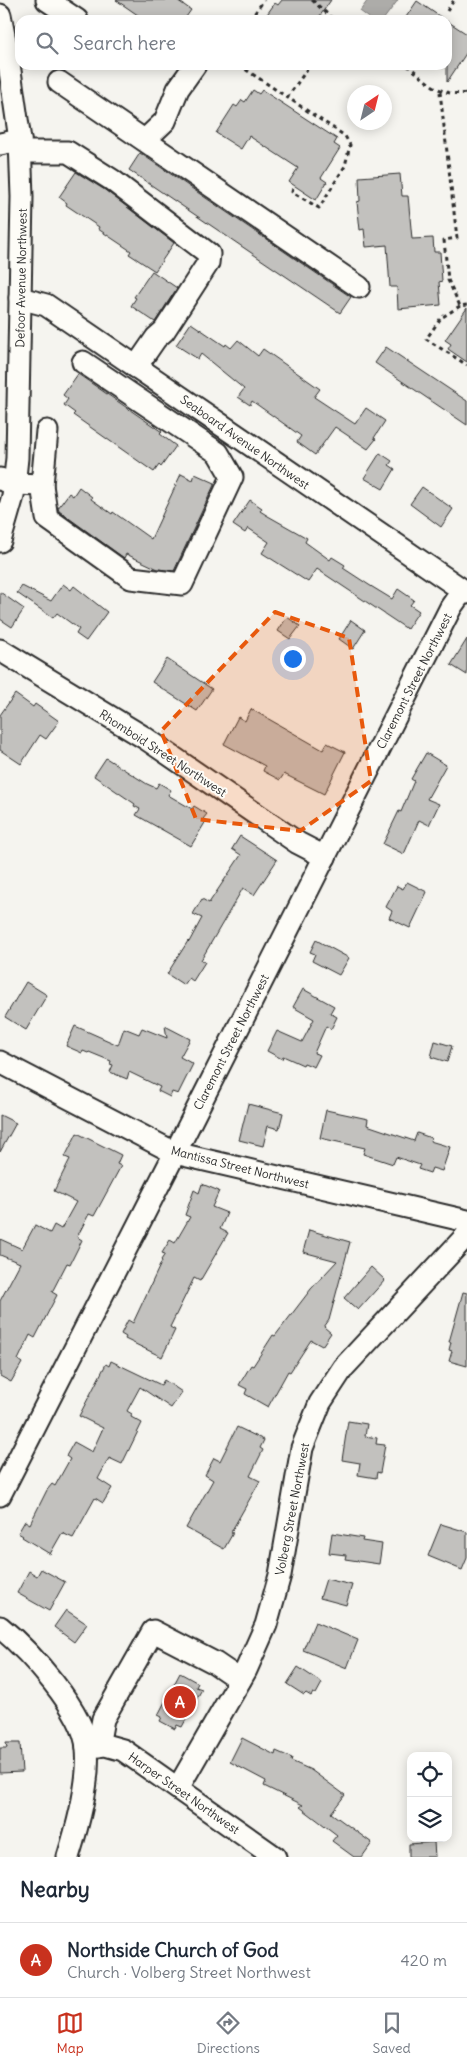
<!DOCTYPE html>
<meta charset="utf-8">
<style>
:root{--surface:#fff;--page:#f2f2f3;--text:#1f2937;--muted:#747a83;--line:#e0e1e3;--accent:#c8321e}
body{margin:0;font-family:Delius,sans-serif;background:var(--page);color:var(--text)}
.controls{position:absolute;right:15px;bottom:15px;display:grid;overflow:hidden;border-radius:10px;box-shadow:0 2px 12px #0003}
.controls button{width:45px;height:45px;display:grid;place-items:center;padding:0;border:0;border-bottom:1px solid var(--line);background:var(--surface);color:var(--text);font:25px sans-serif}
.compass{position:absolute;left:347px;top:85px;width:45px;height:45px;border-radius:50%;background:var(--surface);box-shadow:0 2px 12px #0003;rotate:35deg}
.you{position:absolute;left:292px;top:658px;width:18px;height:18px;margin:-12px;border:4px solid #fff;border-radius:50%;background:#1a73e8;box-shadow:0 0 0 8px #1a73e833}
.badge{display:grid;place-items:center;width:32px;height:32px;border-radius:50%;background:var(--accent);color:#fff;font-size:16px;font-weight:700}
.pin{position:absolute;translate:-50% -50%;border:2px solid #fff;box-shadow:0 1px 5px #0006}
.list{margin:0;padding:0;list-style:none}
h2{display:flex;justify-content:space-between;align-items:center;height:65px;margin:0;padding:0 20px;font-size:21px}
h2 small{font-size:16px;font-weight:400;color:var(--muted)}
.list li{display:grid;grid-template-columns:32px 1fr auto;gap:15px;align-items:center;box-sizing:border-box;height:75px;padding:0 20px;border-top:1px solid var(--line)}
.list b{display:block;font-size:19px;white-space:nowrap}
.list p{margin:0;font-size:16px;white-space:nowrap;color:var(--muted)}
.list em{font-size:16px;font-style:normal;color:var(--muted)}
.icon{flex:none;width:28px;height:28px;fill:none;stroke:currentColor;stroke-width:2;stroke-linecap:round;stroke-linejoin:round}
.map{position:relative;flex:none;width:467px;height:1857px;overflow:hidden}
.search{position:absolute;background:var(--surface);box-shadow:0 2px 12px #0003;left:15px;right:15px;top:15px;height:55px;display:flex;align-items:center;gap:12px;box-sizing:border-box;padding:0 18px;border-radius:15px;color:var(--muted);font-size:19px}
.sheet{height:140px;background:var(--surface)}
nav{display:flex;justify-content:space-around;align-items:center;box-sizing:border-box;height:70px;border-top:1px solid var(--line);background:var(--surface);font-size:14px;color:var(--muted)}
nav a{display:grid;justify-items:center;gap:2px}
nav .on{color:var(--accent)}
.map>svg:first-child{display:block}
</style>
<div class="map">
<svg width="467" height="1857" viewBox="0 0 467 1857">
<rect width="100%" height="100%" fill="#f5f4ef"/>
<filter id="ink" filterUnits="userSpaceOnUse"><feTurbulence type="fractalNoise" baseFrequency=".02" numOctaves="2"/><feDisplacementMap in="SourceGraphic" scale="10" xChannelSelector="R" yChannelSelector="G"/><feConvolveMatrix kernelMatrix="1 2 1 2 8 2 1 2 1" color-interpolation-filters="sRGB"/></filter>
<g filter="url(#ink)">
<path fill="#adaca9" stroke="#797877" d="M368 0H398L383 20H372L360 11Z"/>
<g fill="#c2c1be" stroke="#2b2b2b">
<path d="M116 0H177L191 10 184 20H145Z"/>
<path d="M282 0H331L317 20H263L275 3 278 5Z"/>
<path d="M417 1 445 20H404Z"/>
<path d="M447 21 467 34V52L447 82Z"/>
<path d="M253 90 259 94 262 90 337 139 334 144 340 148 321 178 327 182 316 200 289 182 298 168 249 136 241 149 216 133 234 105 237 107 242 100 245 102Z"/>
<path d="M140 153 351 297 340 313 129 170Z"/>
<path d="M76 172 105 190 174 243 155 271 129 254 131 251 98 229 99 227 66 205 67 203 59 197Z"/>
<path d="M400 174 402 196H408L412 239 433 238 434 252H440L442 281 439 282 441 305 398 309 397 287H390L387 245 366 247 364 229 360 230 357 202 360 201 359 177Z"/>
<path d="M152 271 177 288 155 322 131 306 136 298 134 297Z"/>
<path d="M467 308V362L448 349 451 344 445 340Z"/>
<path d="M191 323 225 346 226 344 231 348 238 340 258 356 263 349 320 389 314 397 355 424 366 408 385 421 374 438 376 439 368 449 335 427 315 455 297 442 301 436 252 401 250 405 238 397 244 389 201 354 198 359 176 345Z"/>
<path d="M386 347 467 401V425L375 363Z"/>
<path d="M78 374 162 432 160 434 176 446 161 467 159 465 154 472 73 415 75 413 64 405 68 399 63 395Z"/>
<path d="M380 453 392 461 389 465 395 469 383 489 364 478Z"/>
<path d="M181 474 193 480 195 474 215 483 174 571 158 569 126 554 124 558 59 511 58 508 69 493 73 496 79 487 92 497 91 499 112 514 113 512 151 539Z"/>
<path d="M422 487 453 509 441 527 410 504Z"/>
<path d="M250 500 262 508 260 511 268 516 307 538 305 542 330 560 332 557 345 565 343 568 369 585 392 599 398 589 414 600 410 605 419 611 407 629 317 569 308 582 262 553 269 542 248 528 245 533 233 525Z"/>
<path d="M63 584 71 590 74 586 107 612 86 641 76 634 79 629 57 613 53 618 17 593 22 586 51 601Z"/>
<path d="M0 592 24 609 12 627 0 619Z"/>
<path d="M287 617 300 626 290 639 278 631Z"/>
<path d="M351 620 365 630 353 649 339 639Z"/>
<path d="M467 639V675L451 665Z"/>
<path d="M167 659 212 689 197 711 152 682Z"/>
<path d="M15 694 33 707 35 704 59 721 46 739 40 735 21 764 0 750V715Z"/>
<path d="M251 709 323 750 327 743 345 752 324 794 284 774 280 780 263 771 265 766 224 744 238 717 245 721Z"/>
<path d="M426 753 446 765 427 799 439 804 429 825 419 820 404 854 383 844 399 811 401 812 414 781 411 779Z"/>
<path d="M106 758 147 784 156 788 159 783 171 790 168 795 192 809 194 806 207 814 203 819 206 821 191 846 136 815 140 809 134 806 135 804 94 776Z"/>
<path d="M240 836 277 860 254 895 243 888 201 960 205 962 193 981 189 978 184 985 167 974 188 941 189 942 202 918 193 914 202 899 209 903 241 855 232 849Z"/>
<path d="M407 882 427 892 410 928 389 918 392 911 386 907 397 886 403 889Z"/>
<path d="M316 940 349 958 339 975 312 961 315 954 310 952Z"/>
<path d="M26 982 47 995 26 1030 5 1017Z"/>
<path d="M303 989 334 1006 330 1013 337 1017 331 1029 326 1026 314 1053 320 1055 314 1067 304 1063 303 1065 283 1056 282 1059 267 1051 277 1031 302 1042 314 1019 293 1007Z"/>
<path d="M75 1026 118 1045 124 1028 139 1034 142 1028 167 1038 165 1026 190 1039 180 1057 193 1064 178 1094 172 1092 170 1097 158 1091 160 1087 129 1072 127 1079 110 1072 113 1065 110 1064 111 1061 89 1052 88 1053 83 1051 82 1053 66 1046Z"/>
<path d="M435 1041 452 1046 447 1062 431 1057Z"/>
<path d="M248 1104 283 1113 279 1129 268 1126 263 1146 239 1140Z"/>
<path d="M326 1110 368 1119 367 1125 414 1141 417 1133 431 1138 430 1141 450 1147 442 1171 432 1168 430 1173 418 1169 420 1165 396 1157 393 1164 363 1154 365 1148 320 1138Z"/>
<path d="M0 1115 16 1123 0 1152Z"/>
<path d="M77 1133 121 1155 117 1164 121 1166 94 1216 89 1214 77 1237 82 1240 70 1264 67 1263 52 1292 57 1295 35 1338 30 1335 18 1360 22 1363 11 1382 0 1376V1301L20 1263 0 1255V1239L22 1249 35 1225 50 1233 54 1225 61 1229 76 1202 54 1191 70 1159 65 1157Z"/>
<path d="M202 1184 219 1191 212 1207 227 1213 220 1229 228 1233 200 1281 194 1278 170 1327 175 1330 162 1357 125 1339 126 1337 121 1334 128 1320 133 1323 162 1261 161 1260 165 1254 162 1253 170 1240 175 1243 190 1217 185 1215 194 1190 199 1193Z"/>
<path d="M309 1230 350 1242 329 1320 324 1327 331 1333 322 1346 311 1340 290 1372 288 1371 268 1407 245 1394 247 1389 239 1385 251 1365 253 1366 273 1335 275 1336 311 1289 337 1261 303 1252Z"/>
<path d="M371 1267 385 1280 358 1310 344 1298Z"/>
<path d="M463 1292 467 1293V1366L449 1361 452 1351 449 1350 451 1342H449Z"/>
<path d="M111 1361 161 1385 164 1380 182 1392 171 1408 140 1387 127 1411 132 1414 131 1417 142 1423 122 1464 109 1458 98 1479 112 1488 103 1503 95 1498 73 1538 62 1533 50 1554 22 1537 23 1536 18 1533 25 1521 30 1524 47 1490 52 1484 55 1486 70 1459 66 1456 74 1442 92 1452 103 1428 79 1416 106 1364 109 1366Z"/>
<path d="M348 1421 367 1424 365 1436 377 1438 376 1444 385 1445 380 1473 377 1472 376 1478 358 1475 360 1463 342 1460Z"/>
<path d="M237 1427 264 1440 260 1448 263 1450 250 1476 260 1481 231 1532 233 1533 224 1549 186 1528 213 1480 205 1475 214 1458 220 1461Z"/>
<path d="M441 1524 467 1532V1558L462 1570 428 1556Z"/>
<path d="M332 1533 363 1538 362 1541 382 1544 379 1564 345 1559 346 1555 329 1553Z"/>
<path d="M41 1569 65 1582 49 1611 17 1593 29 1571 37 1576Z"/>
<path d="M326 1579 352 1585 346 1605 320 1598Z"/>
<path d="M66 1610 87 1624 74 1642 54 1627Z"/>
<path d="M315 1622 358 1640 347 1668 303 1650Z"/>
<path d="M298 1667 322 1683 316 1694 313 1693 311 1696 306 1693 304 1695 287 1684Z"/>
<path d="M180 1673 198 1683 196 1687 202 1689 182 1727 177 1725 175 1729 160 1721 162 1717 158 1715Z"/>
<path d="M242 1738 275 1755 276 1751 292 1758 291 1761 311 1770 345 1795 331 1813 372 1843 362 1857H354L332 1841 337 1835 300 1807 303 1805 264 1786 266 1781 230 1762Z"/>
<path d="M6 1743H20L22 1772 0 1773V1748H7Z"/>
<path d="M434 1842 435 1857H409V1844Z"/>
</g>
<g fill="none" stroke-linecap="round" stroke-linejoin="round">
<g stroke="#2b2b2b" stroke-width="25">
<g id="minor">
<path d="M47 0 77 20"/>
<path d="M0 15 7 50 20 140 22 197 17 458 13 496 0 541"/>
<path d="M59 82 359 287"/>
<path d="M145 140 165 121 178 89 195 65"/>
<path d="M0 144 20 140"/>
<path d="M20 152H68L112 180 209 254 208 263 164 331 156 338 136 367"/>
<path d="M20 298 46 305 467 593"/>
<path d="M0 479 15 484 42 485 47 518 131 578 182 584 232 477 218 453 83 362"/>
<path d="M42 485 47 431"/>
<path d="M0 650 145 738 298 843 325 857"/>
<path d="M0 1062 175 1153 467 1221"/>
<path d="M0 1495 175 1153 451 607 463 590"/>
<path d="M0 1627C28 1650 85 1711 87 1749 90 1782 78 1825 68 1857"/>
<path d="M98 1746 103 1719 153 1631 215 1663 240 1680"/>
<path d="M87 1747 105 1745 123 1750 275 1857"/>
<path d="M178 1788 246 1670 266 1625 280 1575 302 1448 320 1403 343 1368 467 1235"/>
</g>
</g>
<g stroke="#2b2b2b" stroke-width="3" stroke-dasharray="4 4" stroke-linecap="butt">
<path d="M312 0 334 20"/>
<path d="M447 11 454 0"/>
<path d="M250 20 264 0"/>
<path d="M239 65 345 136 350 145 345 166 319 208 292 192 293 188"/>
<path d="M407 65C428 81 438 97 467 93"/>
<path d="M440 92 457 238 444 240 448 280 460 306 467 305"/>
<path d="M287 98 310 65"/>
<path d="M460 306 441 318 426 339 467 365"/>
</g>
<use href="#minor" stroke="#fdfcf7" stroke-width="21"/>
</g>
</g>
<path fill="#e8590c" fill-opacity="0.2" stroke="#e8590c" stroke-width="4" stroke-dasharray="10 6" stroke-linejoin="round" d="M275 612 349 638 371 781 300 831 196 819 161 731Z"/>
<g text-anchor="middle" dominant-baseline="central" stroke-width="4" stroke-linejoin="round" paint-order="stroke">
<g font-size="12" fill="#2b2b2b" stroke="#fdfcf7">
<text transform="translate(21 278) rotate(-89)">Defoor Avenue Northwest</text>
<text transform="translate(245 442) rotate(35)">Seaboard Avenue Northwest</text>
<text transform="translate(414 681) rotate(-63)">Claremont Street Northwest</text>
<text transform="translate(163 753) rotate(33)">Rhomboid Street Northwest</text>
<text transform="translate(231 1042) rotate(-63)">Claremont Street Northwest</text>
<text transform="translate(240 1167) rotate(14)">Mantissa Street Northwest</text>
<text transform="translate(292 1509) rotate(-79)">Volberg Street Northwest</text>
<text transform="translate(184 1793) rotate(35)">Harper Street Northwest</text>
</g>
</g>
</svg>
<div class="controls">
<button><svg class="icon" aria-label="locate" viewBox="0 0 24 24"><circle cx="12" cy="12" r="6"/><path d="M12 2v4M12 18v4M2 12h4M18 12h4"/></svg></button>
<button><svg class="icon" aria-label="layers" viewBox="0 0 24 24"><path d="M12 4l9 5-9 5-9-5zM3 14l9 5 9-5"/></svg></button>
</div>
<svg class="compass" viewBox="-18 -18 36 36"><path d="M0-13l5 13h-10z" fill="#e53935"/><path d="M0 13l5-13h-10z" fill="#747a83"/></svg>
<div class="you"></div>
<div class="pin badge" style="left:180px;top:1702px">A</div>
<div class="search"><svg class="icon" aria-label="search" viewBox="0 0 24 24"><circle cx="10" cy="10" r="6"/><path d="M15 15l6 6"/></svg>Search here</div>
</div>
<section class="sheet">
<h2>Nearby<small></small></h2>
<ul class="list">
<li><span class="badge">A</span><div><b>Northside Church of God</b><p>Church · Volberg Street Northwest</p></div><em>420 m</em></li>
</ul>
</section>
<nav>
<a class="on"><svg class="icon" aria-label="map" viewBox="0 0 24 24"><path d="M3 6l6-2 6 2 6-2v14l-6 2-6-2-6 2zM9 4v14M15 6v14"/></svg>Map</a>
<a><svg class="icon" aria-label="directions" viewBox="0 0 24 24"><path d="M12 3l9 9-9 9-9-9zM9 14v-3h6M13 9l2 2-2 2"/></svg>Directions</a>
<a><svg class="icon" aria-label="saved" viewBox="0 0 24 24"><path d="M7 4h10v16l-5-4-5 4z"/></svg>Saved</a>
</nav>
